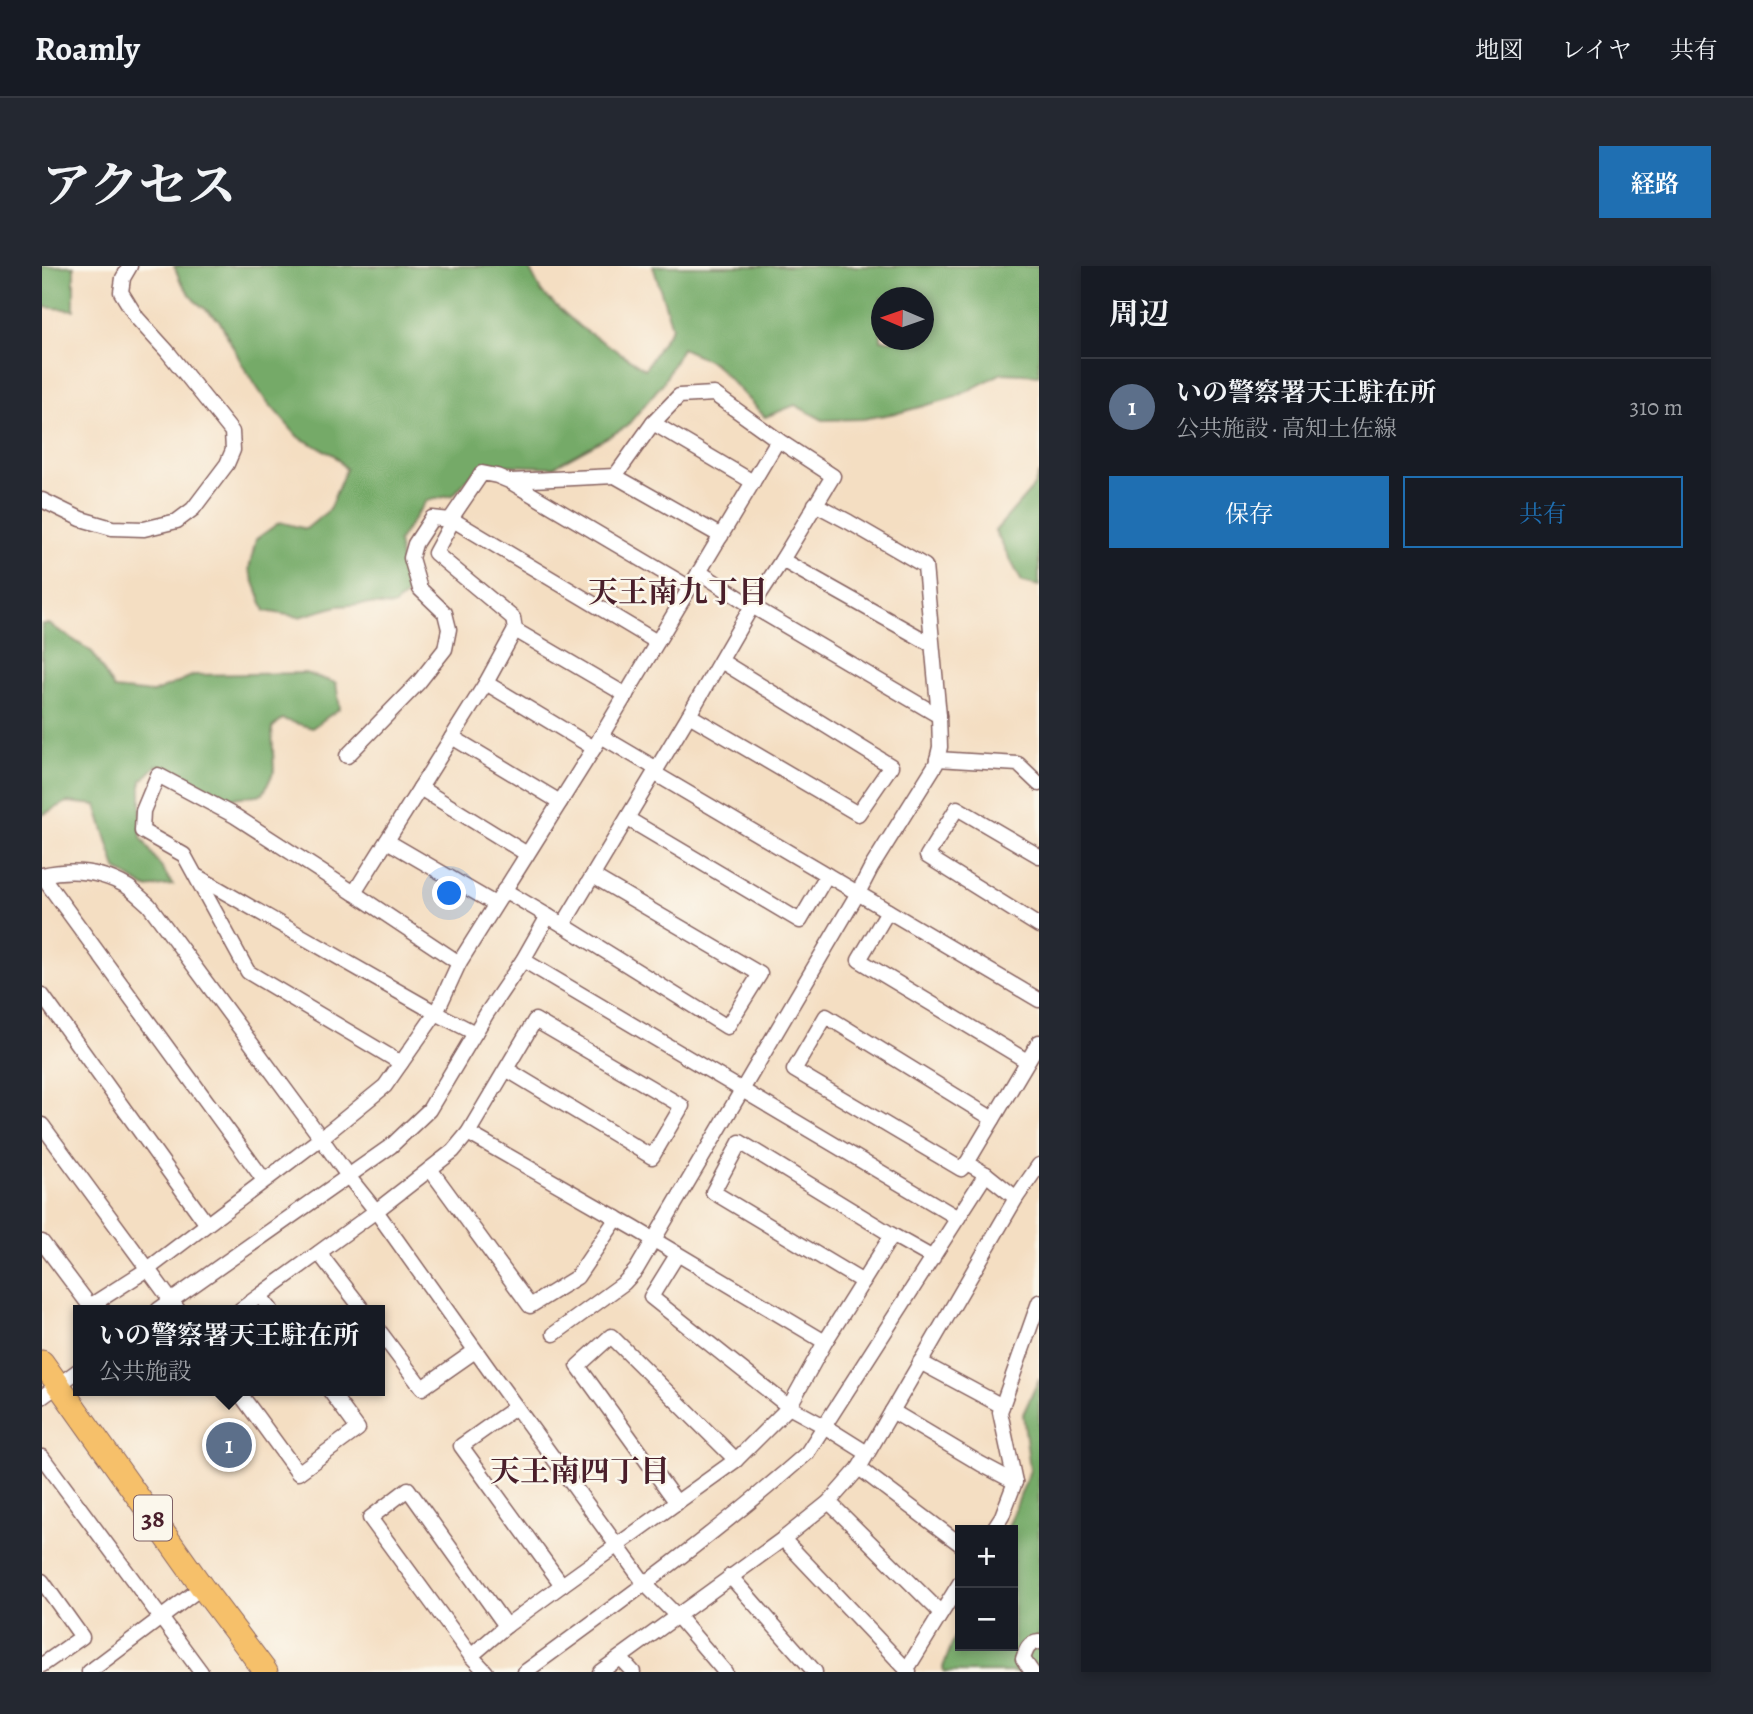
<!DOCTYPE html>
<html lang="ja">
<meta charset="utf-8">
<style>
:root{--surface:#171b24;--page:#242831;--text:#f1f3f6;--muted:#9ea1a6;--line:#363941;--accent:#1f6fb2}
body{margin:0;font-family:Alegreya,"Noto Serif JP",serif;background:var(--page);color:var(--text)}
.controls{position:absolute;right:21px;bottom:21px;display:grid;overflow:hidden;border-radius:0px;box-shadow:0 4px 10px #0003}
.controls button{width:63px;height:63px;display:grid;place-items:center;padding:0;border:0;border-bottom:2px solid var(--line);background:var(--surface);color:var(--text);font:35px sans-serif}
.compass{position:absolute;left:829px;top:21px;width:63px;height:63px;border-radius:50%;background:var(--surface);box-shadow:0 4px 10px #0003;rotate:272deg}
.you{position:absolute;left:408px;top:628px;width:24px;height:24px;margin:-18px;border:5px solid #fff;border-radius:50%;background:#1a73e8;box-shadow:0 0 0 10px #1a73e833}
.badge{display:grid;place-items:center;width:46px;height:46px;border-radius:50%;background:var(--accent);color:#fff;font-size:23px;font-weight:700}
.pin{position:absolute;translate:-50% -50%;border:4px solid #fff;box-shadow:0 2px 7px #0006}
.popup{position:absolute;left:31px;top:1039px;width:312px;height:91px;box-sizing:border-box;display:grid;place-content:center;border-radius:0px;background:var(--surface);filter:drop-shadow(0 2px 5px #0005);font-size:23px;white-space:nowrap;color:var(--muted)}
.popup b{font-size:26px;color:var(--text)}
.popup::after{content:'';position:absolute;left:50%;top:100%;margin-left:-14px;border:14px solid transparent;border-top-color:var(--surface)}
.list{margin:0;padding:0;list-style:none}
h2{display:flex;justify-content:space-between;align-items:center;height:91px;margin:0;padding:0 28px;font-size:30px}
h2 small{font-size:23px;font-weight:400;color:var(--muted)}
.list li{display:grid;grid-template-columns:46px 1fr auto;gap:21px;align-items:center;box-sizing:border-box;height:98px;padding:0 28px;border-top:2px solid var(--line)}
.list b{display:block;font-size:26px;white-space:nowrap}
.list p{margin:0;font-size:23px;white-space:nowrap;color:var(--muted)}
.list em{font-size:23px;font-style:normal;color:var(--muted)}
.actions{display:flex;gap:14px;padding:21px 28px}
.actions a{flex:1;padding:16px 0;border:2px solid var(--accent);border-radius:0px;text-align:center;font-size:24px;color:var(--accent)}
.actions .main{background:var(--accent);color:#fff}
.map{position:relative;flex:none;width:997px;height:1406px;overflow:hidden;border-radius:0px}
header{display:flex;align-items:center;gap:42px;box-sizing:border-box;height:98px;padding:0 35px;background:var(--surface);border-bottom:2px solid var(--line)}
header strong{font-size:33px}
nav{display:flex;gap:38px;margin-inline-start:auto;font-size:24px}
.intro{display:flex;align-items:center;justify-content:space-between;box-sizing:border-box;height:168px;padding:0 42px}
h1{margin:0;font-size:49px}
.button{padding:18px 32px;border-radius:0px;background:var(--accent);color:#fff;font-size:24px;font-weight:700}
main{display:flex;gap:42px;padding:0 42px}
aside{flex:1;background:var(--surface);border-radius:0px;box-shadow:0 4px 10px #0003}
.map>svg:first-child{display:block}
</style>
<header>
<strong>Roamly</strong>
<nav><a>地図</a><a>レイヤ</a><a>共有</a></nav>
</header>
<div class="intro"><h1>アクセス</h1><a class="button">経路</a></div>
<main>
<div class="map">
<svg width="997" height="1406" viewBox="0 0 997 1406">
<rect width="100%" height="100%" fill="#fbf7ec"/>
<filter id="ink" filterUnits="userSpaceOnUse"><feTurbulence type="fractalNoise" baseFrequency=".0143" numOctaves="2"/><feDisplacementMap in="SourceGraphic" scale="14" xChannelSelector="R" yChannelSelector="G"/><feConvolveMatrix kernelMatrix="1 2 1 2 8 2 1 2 1" color-interpolation-filters="sRGB"/></filter>
<filter id="wash" filterUnits="userSpaceOnUse"><feTurbulence type="fractalNoise" baseFrequency=".00686" numOctaves="4" result="noise"/><feDisplacementMap in="SourceGraphic" scale="28" xChannelSelector="R" yChannelSelector="G"/><feGaussianBlur stdDeviation="1.57" result="paint"/><feColorMatrix in="noise" values="0 0 0 0 0 0 0 0 0 0 0 0 0 0 0 0 0 1.4 0 .05"/><feComposite in="paint" operator="in"/></filter>
<g filter="url(#wash)">
<rect width="100%" height="100%" fill="#f4dec2"/>
<g fill="#75aa67" stroke="#606449" stroke-width="2" fill-rule="evenodd">
<path d="M0 0H32V44L0 41Z"/>
<path d="M132 0H486L500 27 538 61 603 103 630 61 611 0H997V109L960 107 914 131 860 146 821 153 781 154 753 139 723 151 672 97 640 82 621 117 584 161 511 201 458 199 433 205 411 229 384 235 356 276 360 299 373 323 351 340 323 338 296 340 257 351 223 345 207 303 214 273 238 256 264 263 287 244 304 203 292 189 256 171 222 132 201 100 177 54 152 34 138 14ZM839 32H881V74H839Z"/>
<path d="M997 207V320L980 316 953 265 992 220Z"/>
<path d="M0 358H7L50 386 72 423 111 427 152 409 263 407 294 417 298 442 270 462 240 453 230 462 232 505 221 528 184 533 144 515 115 499 99 515V571L131 619 104 622 74 603 54 539 25 536 0 549Z"/>
<path d="M997 1113V1406H902L901 1401 918 1358V1380H971V1264H965L988 1204 981 1148Z"/>
</g>
</g>
<g filter="url(#ink)">
<g fill="none" stroke-linecap="round" stroke-linejoin="round">
<g stroke="#866260" stroke-width="17">
<g id="minor">
<path d="M611 157 711 216"/>
<path d="M573 210 679 270"/>
<path d="M469 215 573 210 611 157 637 130 672 128 736 174 791 210 740 294 710 340 647 449 521 659"/>
<path d="M0 234 39 253 70 262 102 263 135 255 151 243 185 198 191 184 190 166 125 85 95 52 79 26 81 12 88 0"/>
<path d="M411 254 615 376"/>
<path d="M740 294 889 378"/>
<path d="M657 306 710 340 897 450"/>
<path d="M473 364 584 429"/>
<path d="M444 417 552 482"/>
<path d="M647 449 816 548 849 500 679 395"/>
<path d="M559 470 615 503"/>
<path d="M410 471 518 536"/>
<path d="M305 490 377 416 403 383 407 363 403 347 378 323 369 292 373 278 390 252 408 254"/>
<path d="M895 493 976 498 997 518"/>
<path d="M612 507 997 734"/>
<path d="M378 522 485 588"/>
<path d="M586 553 758 655 785 609"/>
<path d="M345 575 453 638"/>
<path d="M997 590 915 542 885 590 997 660"/>
<path d="M0 609C30 602 59 605 86 621 93 626 100 633 107 639L279 872 306 910 334 945 453 1112 603 1318 636 1351 683 1406"/>
<path d="M0 610 222 914"/>
<path d="M156 611 394 747 433 767"/>
<path d="M462 624 521 659 685 761 718 708 551 610"/>
<path d="M312 627 417 697"/>
<path d="M846 645 817 694 985 795"/>
<path d="M481 694 916 952"/>
<path d="M0 729 164 957"/>
<path d="M359 797 206 706 142 589 100 565 101 545 116 509 193 550 312 627 444 417 473 364 471 352 393 287 411 254H408L440 207 455 210 467 215 648 322"/>
<path d="M0 859 136 1044"/>
<path d="M426 867 592 962 783 1076"/>
<path d="M925 897 919 903 752 804 784 750 951 853"/>
<path d="M388 903 488 1040 535 1011 575 952"/>
<path d="M974 932 944 908 925 897 997 776"/>
<path d="M0 976 48 1040 106 1003 279 872 343 820 394 747 417 697 552 482 736 174"/>
<path d="M277 987 321 1044"/>
<path d="M635 989 609 1031 747 1141 782 1160 825 1187"/>
<path d="M821 1016 671 926 698 876 850 969 891 992"/>
<path d="M218 1030 229 1044"/>
<path d="M116 1044 349 880 387 844 445 747 481 694 506 650"/>
<path d="M198 1044 334 945 411 885 426 867 493 754 640 840 610 891 464 803"/>
<path d="M338 1066 380 1122 433 1085"/>
<path d="M512 1068 582 1017 594 1004 816 627 829 602 894 498 898 481 897 450 883 300 807 256 773 238"/>
<path d="M878 1096 960 1140"/>
<path d="M196 1125 256 1207 316 1163 288 1125"/>
<path d="M0 1131 37 1104"/>
<path d="M474 1141 419 1180 520 1319"/>
<path d="M850 1145 939 1198 973 1216"/>
<path d="M0 1191 159 1406"/>
<path d="M817 1202 918 1278"/>
<path d="M787 1236 899 1347"/>
<path d="M635 1237 536 1100 569 1070 694 1194"/>
<path d="M951 1264 960 1250 973 1216 958 1146 997 1036"/>
<path d="M741 1273 867 1406"/>
<path d="M688 1310 773 1406"/>
<path d="M0 1315 40 1371 0 1399"/>
<path d="M429 1390 464 1360 520 1319 694 1194 747 1141 783 1076 850 969"/>
<path d="M578 1392 591 1406"/>
<path d="M865 1403 918 1317"/>
<path d="M47 1406 160 1321"/>
<path d="M444 1406 429 1390 328 1252 366 1223 464 1360"/>
<path d="M483 1406C579 1336 676 1266 765 1187L944 908"/>
<path d="M558 1406 741 1273 787 1236 817 1202 974 932 997 899"/>
<path d="M990 1406 981 1393C984 1384 986 1377 997 1376"/>
</g>
</g>
<g stroke="#866260" stroke-width="25">
<path id="primary" d="M0 1096 160 1321 224 1406"/>
</g>
<use href="#minor" stroke="#fff" stroke-width="14"/>
<use href="#primary" stroke="#f6c06b" stroke-width="23"/>
</g>
</g>
<g text-anchor="middle" dominant-baseline="central" stroke-width="5" stroke-linejoin="round" paint-order="stroke">
<rect fill="#fbf7ec" stroke="#7f6065" stroke-width="2" x="92" y="1229.5" width="38" height="45" rx="5"/>
<g font-size="26" font-weight="bold" fill="#4a1f2b">
<text x="111" y="1252">38</text>
</g>
<g font-size="30" font-weight="bold" fill="#4a1f2b" stroke="#fbf7ec">
<text x="636" y="326">天王南九丁目</text>
<text x="538" y="1205">天王南四丁目</text>
</g>
</g>
</svg>
<div class="controls">
<button>+</button>
<button>−</button>
</div>
<svg class="compass" viewBox="-18 -18 36 36"><path d="M0-13l5 13h-10z" fill="#e53935"/><path d="M0 13l5-13h-10z" fill="#9ea1a6"/></svg>
<div class="you"></div>
<div class="pin badge" style="left:187px;top:1179px;background:#5c6f8a">1</div>
<div class="popup"><b>いの警察署天王駐在所</b>公共施設</div>
</div>
<aside>
<h2>周辺<small></small></h2>
<ul class="list">
<li><span class="badge" style="background:#5c6f8a">1</span><div><b>いの警察署天王駐在所</b><p>公共施設 · 高知土佐線</p></div><em>310 m</em></li>
</ul>
<div class="actions"><a class="main">保存</a><a>共有</a></div>
</aside>
</main>
